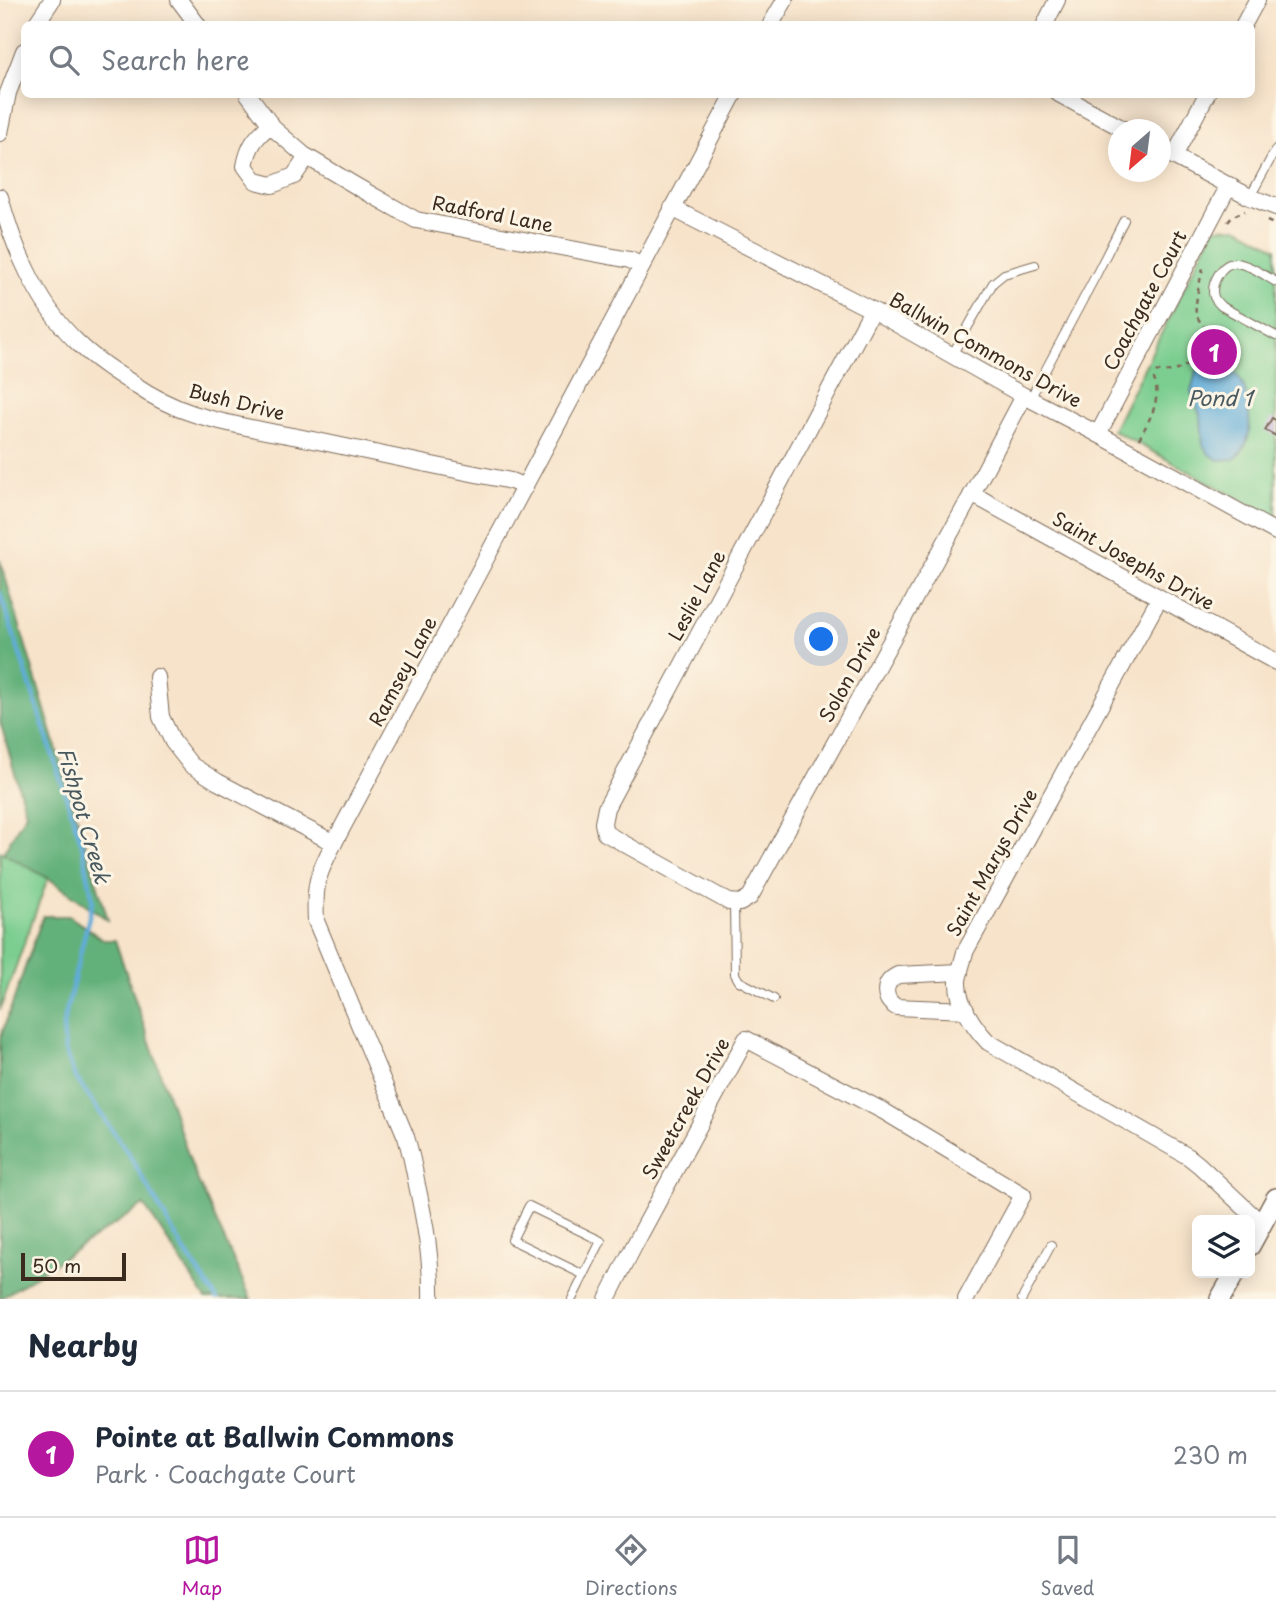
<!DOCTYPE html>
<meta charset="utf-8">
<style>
:root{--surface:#fff;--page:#f2f2f3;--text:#1f2937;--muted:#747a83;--line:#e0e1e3;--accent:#b5179e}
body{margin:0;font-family:"Playpen Sans",sans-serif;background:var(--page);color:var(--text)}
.controls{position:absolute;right:21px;bottom:21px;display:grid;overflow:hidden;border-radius:10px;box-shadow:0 4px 18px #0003}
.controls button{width:63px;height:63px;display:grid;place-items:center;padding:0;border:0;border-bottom:2px solid var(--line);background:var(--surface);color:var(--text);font:35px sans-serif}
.compass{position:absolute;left:1108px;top:119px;width:63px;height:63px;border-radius:50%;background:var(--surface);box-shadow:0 4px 18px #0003;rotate:208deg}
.scale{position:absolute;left:21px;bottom:18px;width:105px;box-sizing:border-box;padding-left:7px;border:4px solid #3b2a1e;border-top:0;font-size:19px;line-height:24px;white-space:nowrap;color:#3b2a1e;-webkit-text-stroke:5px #fcf5e5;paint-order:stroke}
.you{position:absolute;left:822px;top:640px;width:24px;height:24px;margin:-18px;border:5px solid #fff;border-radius:50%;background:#1a73e8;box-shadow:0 0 0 10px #1a73e833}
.badge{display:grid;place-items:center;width:46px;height:46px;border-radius:50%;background:var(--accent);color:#fff;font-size:23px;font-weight:700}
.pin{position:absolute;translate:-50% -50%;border:4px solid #fff;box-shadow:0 2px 7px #0006}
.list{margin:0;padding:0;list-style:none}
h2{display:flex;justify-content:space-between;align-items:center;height:91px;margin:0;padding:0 28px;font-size:30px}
h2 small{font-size:23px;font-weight:400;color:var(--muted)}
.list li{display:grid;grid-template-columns:46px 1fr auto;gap:21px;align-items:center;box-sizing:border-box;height:126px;padding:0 28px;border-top:2px solid var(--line)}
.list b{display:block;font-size:26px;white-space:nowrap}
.list p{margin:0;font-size:23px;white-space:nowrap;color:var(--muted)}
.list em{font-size:23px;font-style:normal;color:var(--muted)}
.icon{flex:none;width:38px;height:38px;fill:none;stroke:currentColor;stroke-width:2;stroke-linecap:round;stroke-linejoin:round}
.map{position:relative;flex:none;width:1276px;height:1299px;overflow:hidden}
.search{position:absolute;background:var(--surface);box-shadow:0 4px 18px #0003;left:21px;right:21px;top:21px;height:77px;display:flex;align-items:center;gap:18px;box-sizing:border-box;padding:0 24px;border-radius:10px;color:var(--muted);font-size:26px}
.sheet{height:217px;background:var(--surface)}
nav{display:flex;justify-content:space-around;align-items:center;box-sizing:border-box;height:98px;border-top:2px solid var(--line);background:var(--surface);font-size:19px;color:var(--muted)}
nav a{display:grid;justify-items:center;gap:4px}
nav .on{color:var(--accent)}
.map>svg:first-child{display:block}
</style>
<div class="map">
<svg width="1276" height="1299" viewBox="0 0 1276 1299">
<rect width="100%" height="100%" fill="#fcf5e5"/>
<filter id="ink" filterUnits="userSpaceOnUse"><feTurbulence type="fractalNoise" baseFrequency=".0143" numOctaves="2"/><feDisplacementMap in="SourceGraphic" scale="14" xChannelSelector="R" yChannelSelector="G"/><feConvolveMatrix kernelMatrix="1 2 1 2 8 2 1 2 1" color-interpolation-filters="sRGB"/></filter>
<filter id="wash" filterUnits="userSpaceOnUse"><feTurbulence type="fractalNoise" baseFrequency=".00686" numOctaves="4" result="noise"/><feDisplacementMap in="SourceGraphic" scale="28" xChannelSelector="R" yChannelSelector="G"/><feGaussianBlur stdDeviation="1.57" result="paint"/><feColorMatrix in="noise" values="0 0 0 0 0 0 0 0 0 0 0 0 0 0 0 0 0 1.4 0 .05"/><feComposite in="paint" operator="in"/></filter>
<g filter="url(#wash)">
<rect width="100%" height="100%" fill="#f7e3ca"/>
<g fill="#7bce90" stroke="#5b7c57" stroke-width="2">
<path d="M1237 227 1276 248V519L1113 430 1214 228Z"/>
<path d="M0 851 48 878 0 1010Z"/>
</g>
<g fill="#64b17a" stroke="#506e4c" stroke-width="2">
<path d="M0 560 108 920 48 878 3 853 26 813 0 721Z"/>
<path d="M43 916H69L104 940H115L194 1172 251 1299H206L144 1205 0 1299V1039Z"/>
</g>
<path fill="#60acd9" stroke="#4e6b7c" stroke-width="2" d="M1206 365C1237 364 1245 380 1248 407 1251 428 1251 444 1235 459L1218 460 1209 454 1203 445 1201 418 1191 392 1196 371Z"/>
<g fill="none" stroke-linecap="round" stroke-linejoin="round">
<path stroke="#60acd9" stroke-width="4.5" d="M0 593 82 845 93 900 63 1025 65 1051 74 1075 130 1156 182 1247 217 1299"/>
</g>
<g id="blocks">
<path fill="#c3b3e6" d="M1272 418 1276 420V436L1265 430Z"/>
</g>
</g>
<g filter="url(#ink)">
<use href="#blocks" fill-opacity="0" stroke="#7d6b5a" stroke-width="2"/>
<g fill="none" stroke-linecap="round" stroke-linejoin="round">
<g stroke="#7d6b5a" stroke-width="10">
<g id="service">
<path d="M1250 197 1276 149"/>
<path d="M1276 282C1264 275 1249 264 1235 263 1221 263 1210 285 1214 297 1215 300 1219 304 1221 306L1276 336"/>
<path d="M952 355 993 283 1004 274 1035 265"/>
<path d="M1030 399 1095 277 1124 220"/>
<path d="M734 903 735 974 739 981 774 999"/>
<path d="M529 1206 601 1241 584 1275 512 1240Z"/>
<path d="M572 1299 584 1275"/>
<path d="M1022 1299 1051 1245"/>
</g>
</g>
<g stroke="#7d6b5a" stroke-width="18">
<g id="minor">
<path d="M179 0 197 24"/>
<path d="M36 24 52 0"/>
<path d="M771 24 785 0"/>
<path d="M1045 24 1057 0"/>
<path d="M1244 24 1257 0"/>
<path d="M248 94 274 129 304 155 356 186 416 220 630 260 642 266"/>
<path d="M1059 94 1125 130"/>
<path d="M271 124C255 138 249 145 245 166L256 181 272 185 294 176 307 157"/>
<path d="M0 133 8 93 24 51"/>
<path d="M1160 149 1250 197 1276 207"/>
<path d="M1174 156 1207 94"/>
<path d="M0 197C13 246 37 302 73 338 90 356 111 370 132 383 151 396 172 407 194 414 232 426 273 432 313 440 379 454 445 468 511 481L525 487"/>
<path d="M672 208 872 310 1024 396 1098 434 1276 532"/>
<path d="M872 310 606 808 603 823 605 833 729 902 740 903 750 897 972 494 1024 396"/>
<path d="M1098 434 1229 185"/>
<path d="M972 494 1276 662"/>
<path d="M1159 599 965 952C963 961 959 971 958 981 957 1003 974 1027 988 1042L1189 1157 1199 1165 1262 1224"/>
<path d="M157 677 161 717 173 742 191 765 218 782 334 843"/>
<path d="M960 972 898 975C883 982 882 998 896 1007L966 1010"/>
<path d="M431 1299C432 1260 425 1222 417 1185 414 1168 411 1153 406 1137L316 921C314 885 317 875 334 843L734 94"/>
<path d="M607 1299 634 1246 746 1039 885 1112 1023 1195 966 1299"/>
</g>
</g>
<g stroke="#7d6b5a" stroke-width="22">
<g id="tertiary">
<path d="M1250 1246 1276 1198"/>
<path d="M1220 1299 1235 1273"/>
</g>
</g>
<g stroke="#7d6b5a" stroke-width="2.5" stroke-dasharray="5 5" stroke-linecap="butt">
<path d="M1267 221 1276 225"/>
<path d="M1228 222 1233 216 1245 211"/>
<path d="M1139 439C1149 420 1162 401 1154 379L1157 372 1175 371 1193 362 1207 348 1211 337C1207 329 1197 320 1196 313 1194 307 1201 275 1203 268"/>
</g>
<use href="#service" stroke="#fff" stroke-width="8"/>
<use href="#minor" stroke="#fff" stroke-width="16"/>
<use href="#tertiary" stroke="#fff" stroke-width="19"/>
</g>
</g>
<g text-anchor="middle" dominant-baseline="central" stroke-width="6" stroke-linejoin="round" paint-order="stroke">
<g font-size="19" fill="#3b2a1e" stroke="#fcf5e5">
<text transform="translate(493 213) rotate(11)">Radford Lane</text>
<text transform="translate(1144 300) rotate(-62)">Coachgate Court</text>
<text transform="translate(986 349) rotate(29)">Ballwin Commons Drive</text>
<text transform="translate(237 401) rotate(14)">Bush Drive</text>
<text transform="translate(1134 560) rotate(29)">Saint Josephs Drive</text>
<text transform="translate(696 595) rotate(-62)">Leslie Lane</text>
<text transform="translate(402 671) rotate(-62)">Ramsey Lane</text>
<text transform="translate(849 674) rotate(-61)">Solon Drive</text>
<text transform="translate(991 862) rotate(-61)">Saint Marys Drive</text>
<text transform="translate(685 1108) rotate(-61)">Sweetcreek Drive</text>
</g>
<g font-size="21" font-style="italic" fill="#48585f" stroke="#fcf5e5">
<text x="1220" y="397">Pond 1</text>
<text transform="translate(85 815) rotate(74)">Fishpot Creek</text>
</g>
</g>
</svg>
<div class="controls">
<button><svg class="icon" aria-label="layers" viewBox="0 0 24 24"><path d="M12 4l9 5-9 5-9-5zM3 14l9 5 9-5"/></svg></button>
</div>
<svg class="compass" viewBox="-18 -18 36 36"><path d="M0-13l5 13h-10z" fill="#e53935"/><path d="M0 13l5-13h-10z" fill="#747a83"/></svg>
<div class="scale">50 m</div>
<div class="you"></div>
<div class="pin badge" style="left:1214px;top:352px">1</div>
<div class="search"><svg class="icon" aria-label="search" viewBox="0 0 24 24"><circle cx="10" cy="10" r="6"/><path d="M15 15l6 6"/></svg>Search here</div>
</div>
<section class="sheet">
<h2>Nearby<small></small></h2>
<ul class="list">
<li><span class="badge">1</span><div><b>Pointe at Ballwin Commons</b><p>Park · Coachgate Court</p></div><em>230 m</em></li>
</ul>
</section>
<nav>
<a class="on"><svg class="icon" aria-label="map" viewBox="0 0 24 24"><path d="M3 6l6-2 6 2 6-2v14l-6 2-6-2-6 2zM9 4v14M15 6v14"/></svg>Map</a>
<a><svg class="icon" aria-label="directions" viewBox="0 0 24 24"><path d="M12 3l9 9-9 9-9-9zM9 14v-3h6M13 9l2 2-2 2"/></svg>Directions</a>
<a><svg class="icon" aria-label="saved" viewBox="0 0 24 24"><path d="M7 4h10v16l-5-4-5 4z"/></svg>Saved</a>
</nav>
